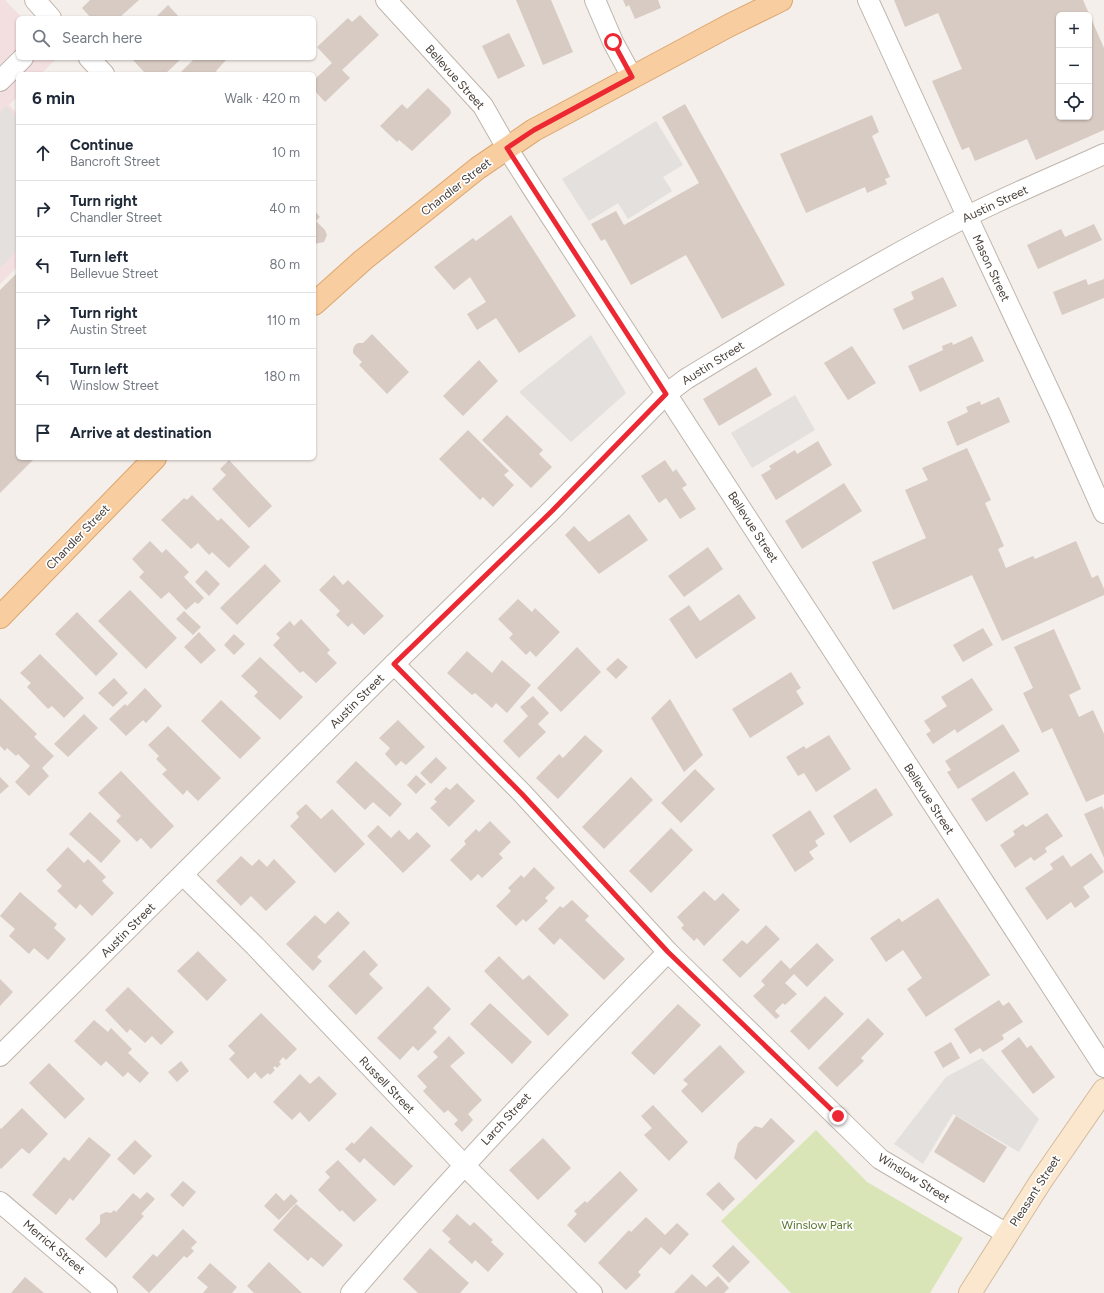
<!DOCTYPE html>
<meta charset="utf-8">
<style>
:root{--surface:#fff;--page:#f2f2f3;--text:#1f2937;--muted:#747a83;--line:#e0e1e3}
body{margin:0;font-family:Figtree,sans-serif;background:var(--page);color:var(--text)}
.controls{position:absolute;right:12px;top:12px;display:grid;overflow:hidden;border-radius:6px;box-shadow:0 1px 3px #0004}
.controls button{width:36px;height:36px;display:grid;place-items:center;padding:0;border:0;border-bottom:1px solid var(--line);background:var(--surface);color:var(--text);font:20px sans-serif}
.stop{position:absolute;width:12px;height:12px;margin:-9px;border:3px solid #ec2933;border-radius:50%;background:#fff}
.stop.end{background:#ec2933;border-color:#fff;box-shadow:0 1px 4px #0008}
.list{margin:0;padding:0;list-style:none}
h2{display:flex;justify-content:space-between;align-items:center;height:52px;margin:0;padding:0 16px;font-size:17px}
h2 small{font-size:13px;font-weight:400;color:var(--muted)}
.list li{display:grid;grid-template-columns:26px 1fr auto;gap:12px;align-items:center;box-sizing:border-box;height:56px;padding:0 16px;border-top:1px solid var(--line)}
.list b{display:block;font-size:15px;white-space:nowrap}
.list p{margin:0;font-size:13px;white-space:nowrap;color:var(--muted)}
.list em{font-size:13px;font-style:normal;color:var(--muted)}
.icon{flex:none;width:22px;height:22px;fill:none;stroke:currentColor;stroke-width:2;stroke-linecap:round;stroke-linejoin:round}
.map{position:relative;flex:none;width:1104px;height:1293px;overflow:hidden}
.search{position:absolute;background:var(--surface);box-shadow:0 1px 3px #0004;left:16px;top:16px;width:300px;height:44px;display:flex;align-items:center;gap:10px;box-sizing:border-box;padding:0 14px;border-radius:6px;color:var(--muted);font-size:15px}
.panel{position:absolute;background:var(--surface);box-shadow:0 1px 3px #0004;left:16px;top:72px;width:300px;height:388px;border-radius:6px}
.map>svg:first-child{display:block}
</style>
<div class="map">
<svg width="1104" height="1293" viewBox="0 0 1104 1293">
<rect width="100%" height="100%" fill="#f4efea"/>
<path fill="#f3dee0" d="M0 0H5L22 18H18V58H57L41 74H18V96L9 105 18 114V266L0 284Z"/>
<path fill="#d9e5b6" d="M816 1130 867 1182 963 1238 930 1293H791L721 1221Z"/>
<g fill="#e3e0de">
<path d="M6 106 18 119V249L0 268V112Z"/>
<path d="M656 121 683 165 663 177 672 191 628 219 618 203 589 221 562 179Z"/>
<path d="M591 335 626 393 571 442 519 392Z"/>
<path d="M795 395 815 430 752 468 731 433Z"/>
<path d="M982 1058 1039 1119 1019 1152 953 1114 923 1164 894 1144 946 1077Z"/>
</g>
<g fill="#d8cbc3" fill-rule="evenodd">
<path d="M90 0H139L119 18H91L82 8Z"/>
<path d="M516 0H551L573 52 543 65Z"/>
<path d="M623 0H658L661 8 635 19 629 5 626 7Z"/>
<path d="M894 0H1083L1104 48V130L1036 160 1027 139 975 161 969 147 962 150 932 81 962 69 938 13 905 27ZM1059 15H1089V117H1059Z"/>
<path d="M168 5 180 18H155Z"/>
<path d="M360 15 379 35 342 70 350 78 325 102 314 90V80L332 63 317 47 348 18 352 22Z"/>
<path d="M509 33 525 66 498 79 482 46Z"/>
<path d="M131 58H182L165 74H146Z"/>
<path d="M195 58H224L226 60 216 71 218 74H179Z"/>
<path d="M428 88 450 109 451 113 449 116 412 151 399 140 397 142 380 126 402 104 407 109Z"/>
<path d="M685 104 785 285 722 319 686 255 631 285 605 239 601 241 591 224 616 211 624 225 699 183 662 117Z"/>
<path d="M872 115 879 132 872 136 890 177 885 179 887 184 867 193 865 187 806 213 780 154Z"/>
<path d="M314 210 320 217 316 221 325 230 327 235 324 242 314 244Z"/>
<path d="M511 215 576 316 519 353 496 318 477 330 467 314 486 302 470 277 454 290 434 267 473 238 476 241Z"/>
<path d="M1094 224 1102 240 1038 269 1027 245 1061 229 1065 237Z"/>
<path d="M18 272V458H35L0 493V290Z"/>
<path d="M943 277 957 306 903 330 893 309 914 299 911 292Z"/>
<path d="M1086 279 1088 285 1104 279V298L1062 315 1053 292Z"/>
<path d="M372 334 409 372 387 394 359 365 362 362 353 353V349L355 345 358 343H363Z"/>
<path d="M972 336 984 361 920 392 908 366 943 350 942 346 952 342 953 345Z"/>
<path d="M852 346 876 383 848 400 824 363Z"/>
<path d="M479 360 498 381 463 416 443 396Z"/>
<path d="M756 367 772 395 719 426 703 399Z"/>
<path d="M999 397 1010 422 957 446 947 422 968 412 966 407 980 401 981 405Z"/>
<path d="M507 415 543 450 539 454 552 467 531 488 482 440Z"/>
<path d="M468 430 509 471 504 475 514 485 493 507 483 497 480 500 439 459Z"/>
<path d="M818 441 832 465 776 500 761 475 771 469 769 466 795 450 797 454Z"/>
<path d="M967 448 991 500 985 503 1004 546 998 549 1006 568 1033 556 1035 559 1076 541 1092 578 1098 575 1104 589V595L1002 641 972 575 893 610 872 562 926 538 905 490 928 480 922 468Z"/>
<path d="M229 460 272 506 249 528 212 489 226 475 220 469Z"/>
<path d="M665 460 673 472 676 469 687 485 682 488 696 509 680 519 666 498 659 503 641 476Z"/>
<path d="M844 483 862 511 802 549 785 521Z"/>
<path d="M192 495 218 521 221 518 250 547 229 568 212 552 209 555 198 543 191 549 161 520 184 498 187 500Z"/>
<path d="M629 514 648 540 599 574 565 535 574 526 589 542Z"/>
<path d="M150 541 162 553 166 549 189 572 184 577 204 598 198 604 195 602 186 610 169 592 161 599 139 577 144 572 132 559Z"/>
<path d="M708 547 723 569 684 597 668 576Z"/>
<path d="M265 564 281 581 237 625 220 608Z"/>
<path d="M206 570 220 584 209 596 195 582Z"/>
<path d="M334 575 343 585 348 580 384 616 364 635 352 623 348 627 336 615 340 611 319 590Z"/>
<path d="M130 590 177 638 146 669 98 621Z"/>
<path d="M739 594 756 618 696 659 669 619 689 605 700 621Z"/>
<path d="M518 599 532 612 535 608 560 632 536 657 530 651 526 655 509 638 513 634 498 619Z"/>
<path d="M184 611 201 627 193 635 176 619Z"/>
<path d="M77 612 118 654 96 676 55 634Z"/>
<path d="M301 619 330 650 327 653 337 663 316 683 303 671 300 673 273 645 280 638 276 634 290 621 294 626Z"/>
<path d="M983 628 993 645 963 662 953 645Z"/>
<path d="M1054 629 1081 689 1069 695 1079 717 1093 710 1104 734V794L1086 802 1052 728 1042 733 1023 693 1033 688 1014 647Z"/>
<path d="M199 632 216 650 201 664 184 647Z"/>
<path d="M234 634 245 644 234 655 224 645Z"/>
<path d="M577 647 601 672 561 712 537 688Z"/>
<path d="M467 651 492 673 502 660 531 685 507 713 496 703 492 708 475 693 472 695 447 673Z"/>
<path d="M40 654 84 698 64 718 52 706 48 709 27 687 31 683 20 673Z"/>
<path d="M260 657 303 697 280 720 254 696 258 692 241 676Z"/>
<path d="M618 658 628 667 616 679 606 669Z"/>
<path d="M791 672 801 688 796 691 804 704 750 738 732 709Z"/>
<path d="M114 678 128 693 113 707 98 693Z"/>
<path d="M972 678 993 710 957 733 955 729 933 744 926 734 931 731 924 721 947 706 941 697Z"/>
<path d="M145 688 162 706 146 723 143 720 126 736 109 719 125 704 127 706Z"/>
<path d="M533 696 549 713 538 724 546 732 519 758 503 741 528 716 520 707Z"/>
<path d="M0 698 37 734 34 737 54 756 42 768 49 776 29 796 15 782 30 766 18 754 16 756 7 748 5 751 0 746Z"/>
<path d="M670 699 703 755 684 772 651 718Z"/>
<path d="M221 700 261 738 240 759 201 721Z"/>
<path d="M84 714 98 728 68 757 54 744Z"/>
<path d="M398 720 425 747 406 765 401 761 396 766 385 754 390 748 379 738Z"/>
<path d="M1003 724 1020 751 958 789 947 772 951 770 945 761Z"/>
<path d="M168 726 221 778 198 801 187 790 183 795 162 774 167 770 156 759 159 756 148 745Z"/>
<path d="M585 735 603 751 558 799 536 778 559 754 563 758Z"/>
<path d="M829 735 851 769 816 792 804 773 798 776 786 757 804 746 806 749Z"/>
<path d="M436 757 447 768 431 784 420 773Z"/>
<path d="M356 761 402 804 390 817 373 802 365 810 336 782Z"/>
<path d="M695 769 715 789 681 823 661 803Z"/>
<path d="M121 771 174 826 151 849 141 838 137 842 116 821 121 816 98 793Z"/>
<path d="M1014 771 1029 794 986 822 971 799Z"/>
<path d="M416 775 426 784 416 794 407 785Z"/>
<path d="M0 777 9 786 0 794Z"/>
<path d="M631 777 653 800 604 849 582 827Z"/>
<path d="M457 783 475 801 449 827 430 808 437 802 434 799 446 787 450 790Z"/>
<path d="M876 788 893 815 850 843 833 816Z"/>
<path d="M306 804 321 819 332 809 365 844 335 873 290 826 299 817 296 813Z"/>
<path d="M1102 806 1104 810V858L1084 814Z"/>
<path d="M810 810 825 834 815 841 818 846 809 852 814 859 795 872 772 835Z"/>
<path d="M90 812 121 841 101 863 69 834Z"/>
<path d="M1047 813 1063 836 1045 848 1047 852 1034 861 1031 857 1015 868 1000 845 1015 835 1013 831 1023 824 1026 827Z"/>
<path d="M490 821 511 842 499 854 503 858 482 878 478 874 471 881 450 860 466 844 464 841 476 829 479 832Z"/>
<path d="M378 825 391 838 399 830 409 840 417 832 431 846 403 873 367 836Z"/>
<path d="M671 828 693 850 651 893 629 871Z"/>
<path d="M68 847 84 863 88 859 106 877 102 881 114 893 92 916 80 904 76 909 57 891 62 886 46 870Z"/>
<path d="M1091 853 1104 872 1083 887 1090 897 1075 908 1071 902 1047 920 1025 888 1053 869 1050 864 1063 855 1071 867Z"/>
<path d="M241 856 252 866 259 859 267 867 274 859 296 882 266 911 251 896 241 906 216 881Z"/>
<path d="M534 867 555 888 545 898 548 901 526 922 523 919 516 926 496 906 511 891 508 888 521 875 524 878Z"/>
<path d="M704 891 715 901 723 893 740 910 704 946 697 938 694 941 681 928 684 925 677 917Z"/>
<path d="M20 892 57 924 54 928 66 939 48 960 34 948 29 954 9 936 15 929 0 916Z"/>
<path d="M938 898 990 975 926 1017 907 989 922 978 903 950 886 962 870 938 899 918 902 922Z"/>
<path d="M572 900 589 916 585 920 625 959 604 980 560 938 554 945 538 929 560 906 563 908Z"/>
<path d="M338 911 350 923 317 957 322 961 313 971 286 944 315 915 325 924Z"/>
<path d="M766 925 780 939 740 978 722 960 742 940 747 944Z"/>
<path d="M817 943 834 960 807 987 794 974 785 983 797 994 785 1005 783 1003 775 1011 780 1016 776 1019 753 996 765 985 761 981 781 960 790 969Z"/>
<path d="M364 950 378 965 369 974 383 988 356 1015 328 986Z"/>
<path d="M198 951 227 980 207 1001 177 971Z"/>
<path d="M499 956 523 980 529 975 569 1015 548 1036 484 971Z"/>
<path d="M0 979 13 992 0 1006Z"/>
<path d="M428 986 451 1009 433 1028 437 1032 418 1051 413 1046 400 1060 377 1038Z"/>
<path d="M128 987 174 1032 161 1045 152 1036 145 1043 130 1029 127 1033 105 1010Z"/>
<path d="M825 996 844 1014 809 1050 790 1031Z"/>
<path d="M999 1000 1003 1006 1009 1002 1023 1022 1002 1035 1004 1039 983 1052 980 1048 970 1054 954 1029Z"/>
<path d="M490 1003 532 1042 512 1064 470 1024Z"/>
<path d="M678 1004 701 1025 654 1075 631 1053Z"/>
<path d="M261 1013 297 1049 286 1060 283 1057 279 1062 281 1064 277 1068 275 1066 273 1068 275 1070 270 1075 268 1073 261 1079 255 1072 248 1079 229 1059 235 1053 228 1046Z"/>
<path d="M868 1018 884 1034 861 1058 864 1061 837 1087 818 1068Z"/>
<path d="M94 1020 108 1032 111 1028 132 1049 128 1053 149 1073 140 1083 128 1072 123 1077 106 1061 101 1066 74 1041Z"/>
<path d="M449 1036 465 1053 450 1066 482 1100 468 1114 473 1120 462 1132 454 1124 458 1120 448 1110 444 1113 423 1091 427 1087 417 1076 438 1057 433 1052Z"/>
<path d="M1019 1037 1027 1048 1031 1045 1055 1077 1033 1094 1001 1051Z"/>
<path d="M951 1042 960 1058 943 1068 934 1052Z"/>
<path d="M720 1045 745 1072 702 1113 681 1091 688 1084 683 1080Z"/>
<path d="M181 1061 189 1071 177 1082 168 1072Z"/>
<path d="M49 1063 85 1099 65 1119 29 1083Z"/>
<path d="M300 1074 310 1084 319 1076 337 1094 309 1122 300 1112 292 1120 273 1102Z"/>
<path d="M653 1105 688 1142 669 1161 644 1135 652 1128 641 1116Z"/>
<path d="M22 1108 48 1134 29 1154 22 1148 1 1169 0 1168V1128L1 1129Z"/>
<path d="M956 1116 1007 1147 984 1183 934 1152Z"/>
<path d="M771 1118 795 1141 756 1180 734 1158 738 1143 755 1126 762 1128Z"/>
<path d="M371 1126 413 1166 394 1186 364 1158 360 1163 345 1149 352 1142 354 1144Z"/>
<path d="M89 1137 111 1155 73 1201 70 1198 56 1215 32 1195 64 1157 69 1161Z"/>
<path d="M543 1138 571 1168 538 1200 509 1170Z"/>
<path d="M135 1140 152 1156 134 1175 117 1159Z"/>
<path d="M338 1160 377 1200 354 1222 342 1210 340 1212 318 1190 330 1177 325 1172Z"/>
<path d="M620 1171 638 1190 585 1243 567 1225 577 1214 574 1211 585 1201 587 1203Z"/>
<path d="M183 1181 196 1192 183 1207 170 1195Z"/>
<path d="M719 1182 735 1199 723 1211 706 1194Z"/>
<path d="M147 1192 155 1199 141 1214 144 1216 106 1258 85 1239 100 1223V1215L106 1212 111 1213 114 1210 116 1212 133 1193 140 1199Z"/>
<path d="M276 1193 284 1201 291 1194 298 1201 279 1220 264 1206Z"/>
<path d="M296 1204 343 1245 323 1267 311 1257 308 1261 273 1230Z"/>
<path d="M457 1214 470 1226 474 1222 493 1240 491 1242 504 1254 488 1272 475 1260 472 1264 448 1242 451 1239 442 1231Z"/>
<path d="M646 1217 665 1235 677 1223 689 1234 670 1255 661 1247 638 1272 641 1275 626 1290 598 1263 629 1230 631 1232Z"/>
<path d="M183 1229 197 1242 191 1248 194 1251 187 1258 184 1256 149 1293 132 1277 153 1254 157 1257Z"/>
<path d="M733 1245 750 1262 729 1283 712 1266Z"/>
<path d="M430 1248 469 1283 460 1293H418L403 1279Z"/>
<path d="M269 1262 302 1293H254L247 1286Z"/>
<path d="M210 1263 237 1287 232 1293H203L208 1287 197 1278Z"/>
<path d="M692 1274 706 1287 718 1276 729 1288 724 1293H674Z"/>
<path d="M25 1277 44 1293H11Z"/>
</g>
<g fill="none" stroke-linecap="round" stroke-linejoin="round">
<g stroke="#bfb5ad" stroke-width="22">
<g id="minor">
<path d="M35 0 51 18"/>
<path d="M386 0 483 106 507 148 533 189 1104 1067"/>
<path d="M595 0 613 42 632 77"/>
<path d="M868 0 967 216 1060 414 1104 513"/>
<path d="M89 58 104 74"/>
<path d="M0 81 23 58"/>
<path d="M394 664 522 793 668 952 880 1159 1007 1234"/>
<path d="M183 875 255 946 464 1165 592 1293"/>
<path d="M0 1056 394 664 551 511 666 394 686 379C778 323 870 266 966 217 1011 194 1058 175 1104 154"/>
<path d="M0 1202 107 1293"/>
<path d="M351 1293C452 1175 559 1063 668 952"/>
</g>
</g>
<g stroke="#d3bb9e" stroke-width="24">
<path id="secondary" d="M970 1293 1041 1181 1104 1090"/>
</g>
<g stroke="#dca66f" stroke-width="24">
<g id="primary">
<path d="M314 304 363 260 478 168 534 130 730 25 781 0"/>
<path d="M0 617 155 458"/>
</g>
</g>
<use href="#minor" stroke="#fff" stroke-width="20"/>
<use href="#secondary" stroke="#fbe7cd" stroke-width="22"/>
<use href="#primary" stroke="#f8cd9f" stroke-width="22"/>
</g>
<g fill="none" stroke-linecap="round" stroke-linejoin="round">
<path stroke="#ec2933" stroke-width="5" d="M613 42 632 77 534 130 507 148 666 394 552 511 394 664 522 794 668 952 838 1116"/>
</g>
<g text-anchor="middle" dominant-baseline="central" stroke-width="3.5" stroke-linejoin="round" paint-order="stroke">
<g font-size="12" fill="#473f38" stroke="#fff">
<text transform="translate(455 77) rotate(48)">Bellevue Street</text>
<text transform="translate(456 187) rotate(-38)">Chandler Street</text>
<text transform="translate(995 204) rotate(-25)">Austin Street</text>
<text transform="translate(991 268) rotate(65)">Mason Street</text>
<text transform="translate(713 363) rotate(-32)">Austin Street</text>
<text transform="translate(753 527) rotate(57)">Bellevue Street</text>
<text transform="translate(78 537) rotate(-46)">Chandler Street</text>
<text transform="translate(357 701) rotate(-45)">Austin Street</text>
<text transform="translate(929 799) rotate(57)">Bellevue Street</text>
<text transform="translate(128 930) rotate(-45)">Austin Street</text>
<text transform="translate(387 1085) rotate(46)">Russell Street</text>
<text transform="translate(506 1119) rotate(-47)">Larch Street</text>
<text transform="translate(914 1178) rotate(32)">Winslow Street</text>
<text transform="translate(1035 1191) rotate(-57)">Pleasant Street</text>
<text transform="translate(54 1247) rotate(40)">Merrick Street</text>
</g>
<g font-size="12" fill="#58762f" stroke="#fff">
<text x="817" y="1225">Winslow Park</text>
</g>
</g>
</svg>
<div class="controls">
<button>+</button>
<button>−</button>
<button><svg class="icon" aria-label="locate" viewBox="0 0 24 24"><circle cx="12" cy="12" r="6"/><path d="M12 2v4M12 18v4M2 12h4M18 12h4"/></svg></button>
</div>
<div class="stop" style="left:613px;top:42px"></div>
<div class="stop end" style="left:838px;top:1116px"></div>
<div class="search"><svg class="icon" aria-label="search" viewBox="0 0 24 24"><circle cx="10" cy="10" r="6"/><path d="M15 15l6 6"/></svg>Search here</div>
<section class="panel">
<h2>6 min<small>Walk · 420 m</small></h2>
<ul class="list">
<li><svg class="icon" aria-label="ahead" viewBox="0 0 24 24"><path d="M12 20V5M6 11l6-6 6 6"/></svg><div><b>Continue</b><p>Bancroft Street</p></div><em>10 m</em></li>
<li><svg class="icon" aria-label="right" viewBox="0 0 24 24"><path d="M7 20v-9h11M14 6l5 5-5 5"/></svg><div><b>Turn right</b><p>Chandler Street</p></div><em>40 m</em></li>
<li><svg class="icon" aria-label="left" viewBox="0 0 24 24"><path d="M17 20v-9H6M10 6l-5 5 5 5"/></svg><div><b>Turn left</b><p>Bellevue Street</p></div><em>80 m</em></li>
<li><svg class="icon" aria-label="right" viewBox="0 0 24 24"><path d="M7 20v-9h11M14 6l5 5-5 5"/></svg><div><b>Turn right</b><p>Austin Street</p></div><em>110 m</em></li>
<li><svg class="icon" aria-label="left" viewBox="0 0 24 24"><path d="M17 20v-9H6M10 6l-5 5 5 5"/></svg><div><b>Turn left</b><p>Winslow Street</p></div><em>180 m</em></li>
<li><svg class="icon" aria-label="arrive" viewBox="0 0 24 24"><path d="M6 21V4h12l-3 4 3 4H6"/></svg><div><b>Arrive at destination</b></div></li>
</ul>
</section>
</div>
